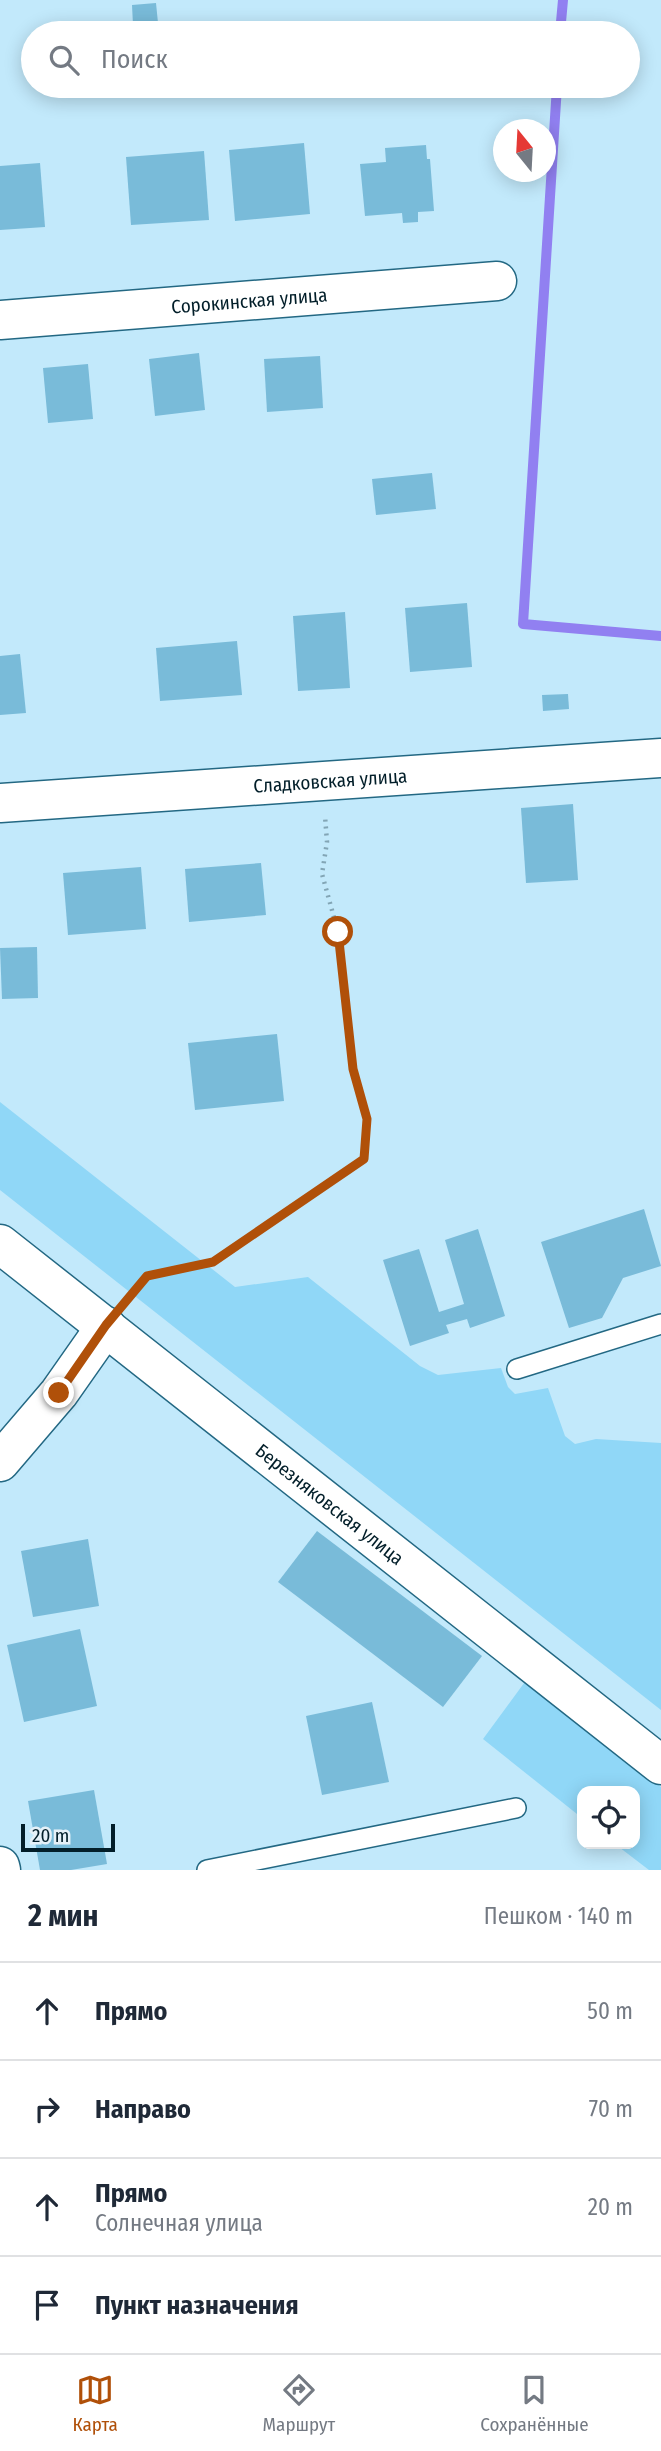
<!DOCTYPE html>
<html lang="ru">
<meta charset="utf-8">
<style>
:root{--surface:#fff;--page:#f6f6f7;--text:#1f2937;--muted:#747a83;--line:#e0e1e3;--accent:#b05009}
body{margin:0;font-family:"Fira Sans Condensed",sans-serif;background:var(--page);color:var(--text)}
.controls{position:absolute;right:21px;bottom:21px;display:grid;overflow:hidden;border-radius:14px;box-shadow:0 4px 18px #0003}
.controls button{width:63px;height:63px;display:grid;place-items:center;padding:0;border:0;border-bottom:2px solid var(--line);background:var(--surface);color:var(--text);font:35px sans-serif}
.compass{position:absolute;left:493px;top:119px;width:63px;height:63px;border-radius:50%;background:var(--surface);box-shadow:0 4px 18px #0003;rotate:342deg}
.scale{position:absolute;left:21px;bottom:18px;width:94px;box-sizing:border-box;padding-left:7px;border:4px solid #021e29;border-top:0;font-size:19px;line-height:24px;white-space:nowrap;color:#021e29;-webkit-text-stroke:5px #e5f1f8;paint-order:stroke}
.stop{position:absolute;width:21px;height:21px;margin:-16px;border:5px solid #b05009;border-radius:50%;background:#fff}
.stop.end{background:#b05009;border-color:#fff;box-shadow:0 2px 7px #0008}
.list{margin:0;padding:0;list-style:none}
h2{display:flex;justify-content:space-between;align-items:center;height:91px;margin:0;padding:0 28px;font-size:30px}
h2 small{font-size:23px;font-weight:400;color:var(--muted)}
.list li{display:grid;grid-template-columns:46px 1fr auto;gap:21px;align-items:center;box-sizing:border-box;height:98px;padding:0 28px;border-top:2px solid var(--line)}
.list b{display:block;font-size:26px;white-space:nowrap}
.list p{margin:0;font-size:23px;white-space:nowrap;color:var(--muted)}
.list em{font-size:23px;font-style:normal;color:var(--muted)}
.icon{flex:none;width:38px;height:38px;fill:none;stroke:currentColor;stroke-width:2;stroke-linecap:round;stroke-linejoin:round}
.map{position:relative;flex:none;width:661px;height:1870px;overflow:hidden}
.search{position:absolute;background:var(--surface);box-shadow:0 4px 18px #0003;left:21px;right:21px;top:21px;height:77px;display:flex;align-items:center;gap:18px;box-sizing:border-box;padding:0 24px;border-radius:38px;color:var(--muted);font-size:26px}
.sheet{height:483px;background:var(--surface)}
nav{display:flex;justify-content:space-around;align-items:center;box-sizing:border-box;height:98px;border-top:2px solid var(--line);background:var(--surface);font-size:19px;color:var(--muted)}
nav a{display:grid;justify-items:center;gap:4px}
nav .on{color:var(--accent)}
.map>svg:first-child{display:block}
</style>
<div class="map">
<svg width="661" height="1870" viewBox="0 0 661 1870">
<rect width="100%" height="100%" fill="#c2e9fb"/>
<g fill="#90d7f7">
<path d="M0 1102 235 1287 308 1277 420 1366 438 1375 501 1368 508 1387 515 1394 548 1388 565 1436 575 1444 596 1439 661 1443V1710L0 1190Z"/>
<path d="M527 1679 661 1787V1870H649L615 1844H635V1791H582V1818L483 1739Z"/>
</g>
<g fill="none" stroke-linecap="round" stroke-linejoin="round">
<g stroke="#9180f1" stroke-width="10">
<path d="M560 33 563 0"/>
<path d="M557 86 523 624 661 636"/>
</g>
</g>
<g fill="#79bbd9">
<path d="M156 3 158 23 188 21 189 33H105V28L133 25 132 5Z"/>
<path d="M304 143 310 214 235 221 229 150Z"/>
<path d="M426 145 427 159H430L434 211 418 212V222L403 223 402 213 365 216 360 164 386 162 385 148Z"/>
<path d="M204 151 209 220 131 225 126 157Z"/>
<path d="M40 163 45 227 0 230V166Z"/>
<path d="M199 353 205 410 155 416 149 359Z"/>
<path d="M320 356 323 408 267 412 264 359Z"/>
<path d="M88 364 93 419 48 423 43 368Z"/>
<path d="M432 473 436 509 376 515 372 479Z"/>
<path d="M467 603 472 667 410 672 405 608Z"/>
<path d="M345 612 350 688 298 691 293 616Z"/>
<path d="M237 641 242 695 160 701 156 648Z"/>
<path d="M20 654 26 713 0 715V656Z"/>
<path d="M568 694 569 709 543 711 542 695Z"/>
<path d="M573 804 578 880 526 883 521 808Z"/>
<path d="M261 863 266 915 189 922 185 869Z"/>
<path d="M141 867 146 929 68 935 63 873Z"/>
<path d="M37 947 38 998 2 999 0 948Z"/>
<path d="M277 1034 284 1101 195 1110 188 1043Z"/>
<path d="M644 1209 661 1266 623 1278 602 1318 569 1328 541 1242Z"/>
<path d="M478 1229 505 1316 470 1328 467 1319 446 1325 449 1333 410 1346 383 1260 419 1249 439 1312 464 1304 445 1240Z"/>
<path d="M317 1531 482 1656 443 1707 278 1582Z"/>
<path d="M88 1539 99 1606 33 1617 21 1551Z"/>
<path d="M80 1629 97 1706 24 1722 7 1645Z"/>
<path d="M372 1702 389 1782 322 1795 306 1716Z"/>
<path d="M94 1790 107 1864 71 1870H40L28 1801Z"/>
</g>
<g fill="none" stroke-linecap="round" stroke-linejoin="round">
<g stroke="#236883" stroke-width="22">
<g id="lane">
<path d="M517 1369 661 1324"/>
<path d="M207 1870 516 1808"/>
</g>
</g>
<g stroke="#236883" stroke-width="41">
<g id="street">
<path id="s1" d="M0 320 497 281"/>
<path id="s2" d="M0 803 661 758"/>
<path id="s3" d="M0 1244 661 1765"/>
<path d="M0 1462 59 1393 106 1326"/>
<path d="M0 1866 1 1870"/>
</g>
</g>
<path stroke="#82a5b5" stroke-width="4.5" stroke-dasharray="2 5" stroke-linecap="butt" d="M128 1299 147 1276 213 1262 364 1159 367 1119 353 1069 338 932 322 874 327 842 325 816"/>
<use href="#lane" stroke="#fff" stroke-width="19"/>
<use href="#street" stroke="#fff" stroke-width="38"/>
</g>
<g fill="none" stroke-linecap="round" stroke-linejoin="round">
<path stroke="#b05009" stroke-width="9" d="M59 1393 106 1325 147 1276 213 1262 364 1159 367 1119 353 1069 338 932"/>
</g>
<g text-anchor="middle" dominant-baseline="central" stroke-width="7" stroke-linejoin="round" paint-order="stroke">
<g font-size="19" fill="#021e29" stroke="#e5f1f8">
<text stroke="none"><textPath href="#s1" startOffset="250">Сорокинская улица</textPath></text>
<text stroke="none"><textPath href="#s2" startOffset="331">Сладковская улица</textPath></text>
<text stroke="none"><textPath href="#s3" startOffset="420">Березняковская улица</textPath></text>
</g>
</g>
</svg>
<div class="controls">
<button><svg class="icon" aria-label="locate" viewBox="0 0 24 24"><circle cx="12" cy="12" r="6"/><path d="M12 2v4M12 18v4M2 12h4M18 12h4"/></svg></button>
</div>
<svg class="compass" viewBox="-18 -18 36 36"><path d="M0-13l5 13h-10z" fill="#e53935"/><path d="M0 13l5-13h-10z" fill="#747a83"/></svg>
<div class="scale">20 m</div>
<div class="stop" style="left:338px;top:932px"></div>
<div class="stop end" style="left:59px;top:1393px"></div>
<div class="search"><svg class="icon" aria-label="search" viewBox="0 0 24 24"><circle cx="10" cy="10" r="6"/><path d="M15 15l6 6"/></svg>Поиск</div>
</div>
<section class="sheet">
<h2>2 мин<small>Пешком · 140 m</small></h2>
<ul class="list">
<li><svg class="icon" aria-label="ahead" viewBox="0 0 24 24"><path d="M12 20V5M6 11l6-6 6 6"/></svg><div><b>Прямо</b></div><em>50 m</em></li>
<li><svg class="icon" aria-label="right" viewBox="0 0 24 24"><path d="M7 20v-9h11M14 6l5 5-5 5"/></svg><div><b>Направо</b></div><em>70 m</em></li>
<li><svg class="icon" aria-label="ahead" viewBox="0 0 24 24"><path d="M12 20V5M6 11l6-6 6 6"/></svg><div><b>Прямо</b><p>Солнечная улица</p></div><em>20 m</em></li>
<li><svg class="icon" aria-label="arrive" viewBox="0 0 24 24"><path d="M6 21V4h12l-3 4 3 4H6"/></svg><div><b>Пункт назначения</b></div></li>
</ul>
</section>
<nav>
<a class="on"><svg class="icon" aria-label="map" viewBox="0 0 24 24"><path d="M3 6l6-2 6 2 6-2v14l-6 2-6-2-6 2zM9 4v14M15 6v14"/></svg>Карта</a>
<a><svg class="icon" aria-label="directions" viewBox="0 0 24 24"><path d="M12 3l9 9-9 9-9-9zM9 14v-3h6M13 9l2 2-2 2"/></svg>Маршрут</a>
<a><svg class="icon" aria-label="saved" viewBox="0 0 24 24"><path d="M7 4h10v16l-5-4-5 4z"/></svg>Сохранённые</a>
</nav>
